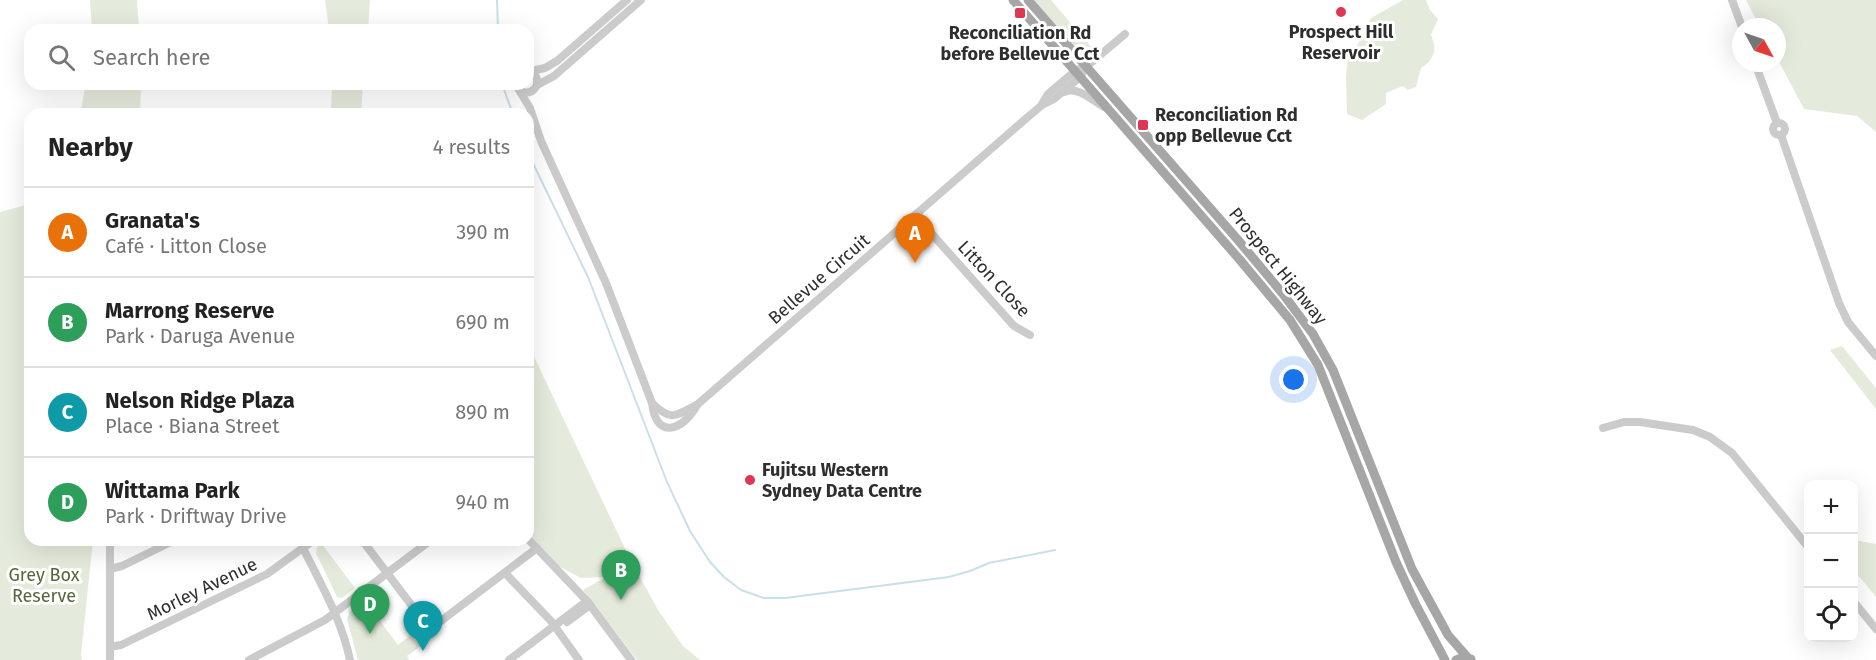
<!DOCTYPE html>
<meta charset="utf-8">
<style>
:root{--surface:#fff;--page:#f6f6f6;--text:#222;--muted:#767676;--line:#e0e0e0;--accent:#1a73e8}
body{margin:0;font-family:"Fira Sans",sans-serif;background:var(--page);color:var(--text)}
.controls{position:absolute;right:18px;bottom:18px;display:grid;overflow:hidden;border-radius:12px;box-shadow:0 6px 24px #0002}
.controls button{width:54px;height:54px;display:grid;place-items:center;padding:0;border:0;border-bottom:2px solid var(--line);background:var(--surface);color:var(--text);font:30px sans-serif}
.compass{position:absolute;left:1732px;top:18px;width:54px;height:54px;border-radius:50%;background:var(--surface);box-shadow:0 6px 24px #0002;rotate:130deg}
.you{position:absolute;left:1294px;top:380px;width:21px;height:21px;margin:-15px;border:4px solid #fff;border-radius:50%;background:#1a73e8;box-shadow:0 0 0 9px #1a73e833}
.badge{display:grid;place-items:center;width:39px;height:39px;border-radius:50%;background:var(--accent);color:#fff;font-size:20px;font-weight:700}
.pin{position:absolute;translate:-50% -50px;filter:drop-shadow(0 2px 3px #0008)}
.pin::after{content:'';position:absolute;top:32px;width:21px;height:18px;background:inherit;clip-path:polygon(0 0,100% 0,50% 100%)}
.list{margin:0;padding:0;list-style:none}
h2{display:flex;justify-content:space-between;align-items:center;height:78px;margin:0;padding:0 24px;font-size:26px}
h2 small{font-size:20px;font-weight:400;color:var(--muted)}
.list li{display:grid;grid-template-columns:39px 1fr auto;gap:18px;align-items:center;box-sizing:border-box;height:90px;padding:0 24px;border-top:2px solid var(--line)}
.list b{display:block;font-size:22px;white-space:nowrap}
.list p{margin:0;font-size:20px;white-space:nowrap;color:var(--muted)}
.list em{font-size:20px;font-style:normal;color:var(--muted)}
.icon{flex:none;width:33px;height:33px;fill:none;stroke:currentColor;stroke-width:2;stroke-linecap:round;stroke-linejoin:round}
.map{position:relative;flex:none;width:1876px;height:660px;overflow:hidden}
.search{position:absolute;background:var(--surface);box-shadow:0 6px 24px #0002;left:24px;top:24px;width:510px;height:66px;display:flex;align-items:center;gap:15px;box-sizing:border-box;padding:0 21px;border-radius:18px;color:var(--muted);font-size:22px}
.panel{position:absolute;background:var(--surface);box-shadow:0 6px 24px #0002;left:24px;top:108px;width:510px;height:438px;border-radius:18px}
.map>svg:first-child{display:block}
</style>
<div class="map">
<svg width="1876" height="660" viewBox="0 0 1876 660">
<rect width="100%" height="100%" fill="#fff"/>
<g fill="#e5ebdc">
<path d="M90 0H137L139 30H92Z"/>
<path d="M325 0H370L368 30H329Z"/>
<path d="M1034 0H1051L1092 48 1085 49 1074 46Z"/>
<path d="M1403 0H1426L1430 10 1438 19 1431 35C1438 50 1434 60 1421 68L1416 87 1408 90 1403 86 1386 93V104L1362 120 1347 114 1346 76 1348 56 1358 44 1371 18Z"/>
<path d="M1746 0H1876V132L1857 116 1804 109 1777 58V27H1760Z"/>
<path d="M86 84H141L140 114H80Z"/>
<path d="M332 84H363L361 114H326L331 112Z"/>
<path d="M30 204V540H93L81 655 82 660H0V212Z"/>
<path d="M528 344 630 559 658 610 683 646 700 660H637L583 590 606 577 581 578 549 561 528 531Z"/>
<path d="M1842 346 1876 388V409L1830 350Z"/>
<path d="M1854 540 1876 544V597L1854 570Z"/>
<path d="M321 543 355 588 342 598 337 597 316 553 317 547Z"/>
<path d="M364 600 398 645 420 628 429 640 407 656 409 660H358L347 619 350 611Z"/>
</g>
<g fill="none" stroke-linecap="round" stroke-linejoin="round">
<g stroke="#c9e0ea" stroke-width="2">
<path d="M497 0 498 30"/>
<path d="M502 84 513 114"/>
<path d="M528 153 588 277 667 482 690 531 710 562 724 577 741 590 764 598H785L949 577 970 571 989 563 1055 550"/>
</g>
<g stroke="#cbcbcb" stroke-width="8">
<path d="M1732 0 1742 27"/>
<path d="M1755 63 1777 123"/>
<path d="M531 71 545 68 557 61 627 0"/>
<path d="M515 84C526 105 550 82 529 70"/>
<path d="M537 85 554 76 641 0"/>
<path d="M519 90 530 108 541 141 606 283 652 403C656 440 683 431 697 405"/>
<path d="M1064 92C1078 86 1092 100 1104 107"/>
<path d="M1042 104 1048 94 1075 71 1079 69"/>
<circle cx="1779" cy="129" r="6"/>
<path d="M1781 135 1839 303 1848 322 1876 356"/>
<path d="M915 215 1014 326 1030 335"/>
<path d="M652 403C671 422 676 416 698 404L1022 122 1042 105 1054 99 1080 77 1086 67 1125 34"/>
<path d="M1603 428 1624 422H1640L1693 430 1710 437 1732 453 1808 547"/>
<path d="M528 539 587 601 631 660"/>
<path d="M110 540V660"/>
<path d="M299 540C318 579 341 617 350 660"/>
<path d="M362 540 425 623 433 627 537 548"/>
<path d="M110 569 122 566 175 540"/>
<path d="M505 573 551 621 579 660"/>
<path d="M1854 602 1876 629"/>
<path d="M567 622 590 605"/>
<path d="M110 647 121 645 267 574 314 540"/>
<path d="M249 660 325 620 431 540"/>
<path d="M509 660 587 601"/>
</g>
<g stroke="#a6a6a6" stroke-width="9">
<path d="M1013 0 1240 260 1290 320 1318 365 1396 562 1415 603 1445 660"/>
<path d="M1028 0 1238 240 1283 294 1313 334 1333 370 1412 569 1448 635 1468 658"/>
<path d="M1456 660 1464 657 1471 659"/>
</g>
</g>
<g fill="#dd3754" stroke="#fff" stroke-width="2">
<circle cx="1341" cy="12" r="6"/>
<rect x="1014" y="7" width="12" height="12" rx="3"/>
<rect x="1137" y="119" width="12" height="12" rx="3"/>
<circle cx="750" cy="480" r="6"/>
</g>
<g text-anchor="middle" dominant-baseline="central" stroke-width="6" stroke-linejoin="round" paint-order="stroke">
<g font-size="18" font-weight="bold" fill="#2e2e2e" stroke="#fff">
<text x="1341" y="32">Prospect Hill<tspan x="1341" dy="21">Reservoir</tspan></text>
<text x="1020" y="33">Reconciliation Rd<tspan x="1020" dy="21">before Bellevue Cct</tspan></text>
<text x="1155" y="115" text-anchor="start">Reconciliation Rd<tspan x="1155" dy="21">opp Bellevue Cct</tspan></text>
<text x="762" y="470" text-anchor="start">Fujitsu Western<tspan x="762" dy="21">Sydney Data Centre</tspan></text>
</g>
<g font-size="18" fill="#2e2e2e" stroke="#fff">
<text transform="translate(1278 266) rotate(51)">Prospect Highway</text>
<text transform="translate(819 279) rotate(-41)">Bellevue Circuit</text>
<text transform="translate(994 279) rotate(47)">Litton Close</text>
<text transform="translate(202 589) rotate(-26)">Morley Avenue</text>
</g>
<g font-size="18" fill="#55673d" stroke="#fff">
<text x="44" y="575">Grey Box<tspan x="44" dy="21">Reserve</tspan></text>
</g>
</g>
</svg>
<div class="controls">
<button>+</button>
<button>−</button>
<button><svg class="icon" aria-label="locate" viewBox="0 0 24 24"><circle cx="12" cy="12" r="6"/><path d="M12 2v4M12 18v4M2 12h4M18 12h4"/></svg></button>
</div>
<svg class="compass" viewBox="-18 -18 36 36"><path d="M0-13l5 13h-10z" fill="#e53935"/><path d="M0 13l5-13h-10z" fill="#767676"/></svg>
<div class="you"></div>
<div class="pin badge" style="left:915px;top:263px;background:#e8710a">A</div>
<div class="pin badge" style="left:621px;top:600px;background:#2e9e5b">B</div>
<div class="pin badge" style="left:423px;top:651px;background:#0f9aa8">C</div>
<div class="pin badge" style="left:370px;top:634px;background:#2e9e5b">D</div>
<div class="search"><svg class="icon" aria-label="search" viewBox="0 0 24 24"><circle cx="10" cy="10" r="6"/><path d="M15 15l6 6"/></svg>Search here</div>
<section class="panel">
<h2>Nearby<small>4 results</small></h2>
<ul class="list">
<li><span class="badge" style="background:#e8710a">A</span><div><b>Granata's</b><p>Café · Litton Close</p></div><em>390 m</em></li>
<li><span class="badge" style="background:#2e9e5b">B</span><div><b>Marrong Reserve</b><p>Park · Daruga Avenue</p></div><em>690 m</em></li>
<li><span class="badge" style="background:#0f9aa8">C</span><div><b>Nelson Ridge Plaza</b><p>Place · Biana Street</p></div><em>890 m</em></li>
<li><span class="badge" style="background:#2e9e5b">D</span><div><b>Wittama Park</b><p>Park · Driftway Drive</p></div><em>940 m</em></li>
</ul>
</section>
</div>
